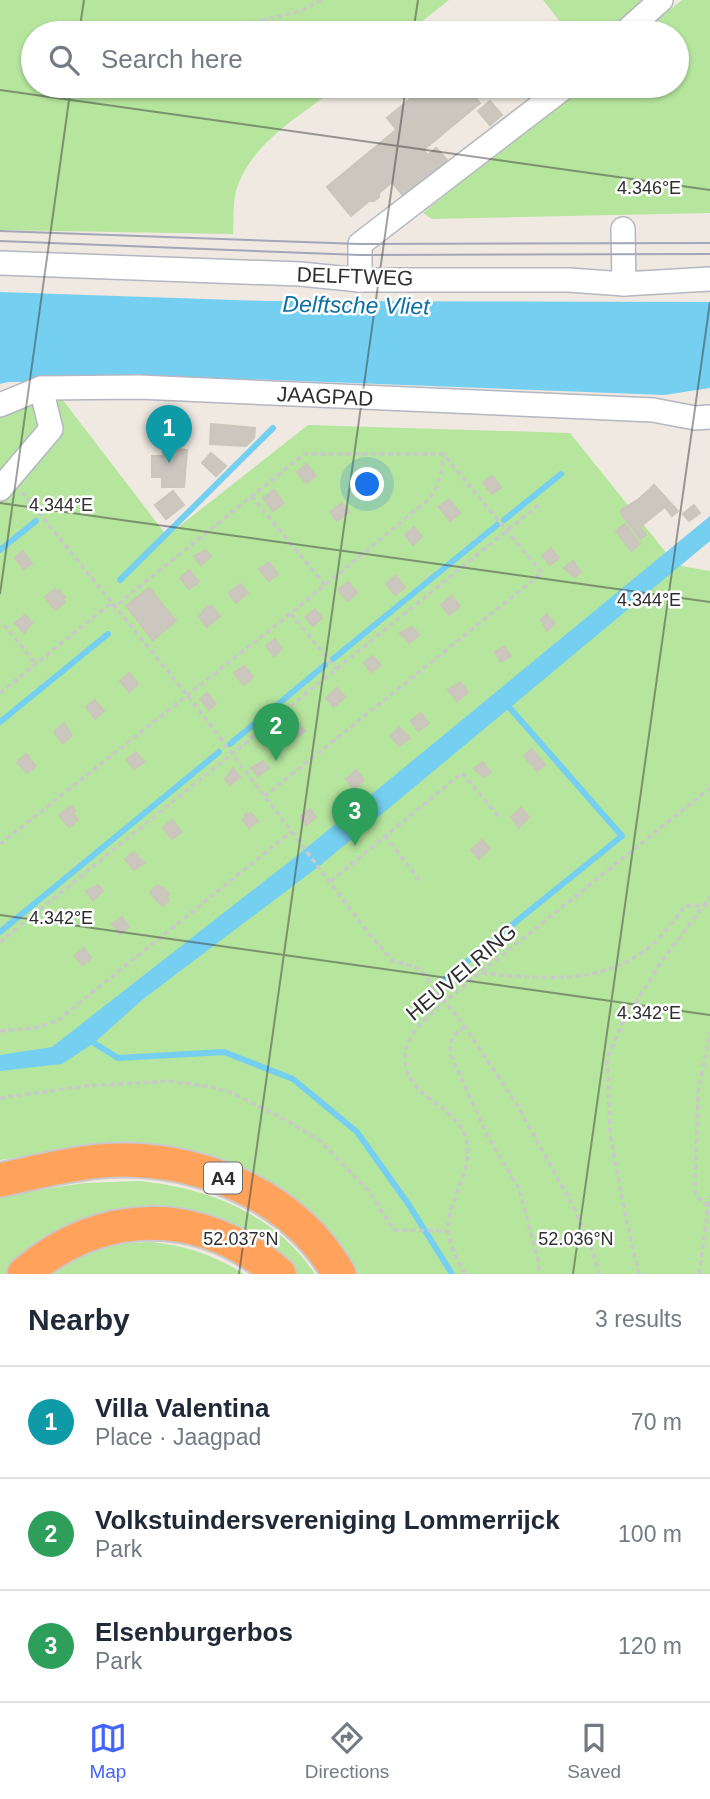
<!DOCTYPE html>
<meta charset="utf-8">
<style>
:root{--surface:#fff;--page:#f6f6f7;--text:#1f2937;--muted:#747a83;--line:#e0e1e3;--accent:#4264fb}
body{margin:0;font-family:Arial,sans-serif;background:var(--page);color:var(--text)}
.you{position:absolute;left:368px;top:485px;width:24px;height:24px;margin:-18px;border:5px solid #fff;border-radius:50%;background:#1a73e8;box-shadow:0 0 0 10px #1a73e833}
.badge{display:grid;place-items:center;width:46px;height:46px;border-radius:50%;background:var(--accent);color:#fff;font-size:23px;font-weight:700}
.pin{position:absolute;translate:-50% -58px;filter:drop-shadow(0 2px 4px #0008)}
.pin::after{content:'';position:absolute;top:37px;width:24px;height:21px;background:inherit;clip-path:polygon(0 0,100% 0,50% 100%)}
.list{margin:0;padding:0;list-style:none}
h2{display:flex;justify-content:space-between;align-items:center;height:91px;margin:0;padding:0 28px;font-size:30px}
h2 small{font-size:23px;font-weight:400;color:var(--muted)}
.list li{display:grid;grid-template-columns:46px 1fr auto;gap:21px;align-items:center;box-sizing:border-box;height:112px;padding:0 28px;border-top:2px solid var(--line)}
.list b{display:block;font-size:26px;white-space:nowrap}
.list p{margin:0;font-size:23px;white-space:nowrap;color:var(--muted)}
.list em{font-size:23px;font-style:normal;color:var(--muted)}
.icon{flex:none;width:38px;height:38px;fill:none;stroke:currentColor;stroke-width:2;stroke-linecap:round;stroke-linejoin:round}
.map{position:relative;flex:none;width:710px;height:1274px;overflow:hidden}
.search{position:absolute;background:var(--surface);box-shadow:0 2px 5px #0004;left:21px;right:21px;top:21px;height:77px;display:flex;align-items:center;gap:18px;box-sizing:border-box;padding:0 24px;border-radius:38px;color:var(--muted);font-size:26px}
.sheet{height:427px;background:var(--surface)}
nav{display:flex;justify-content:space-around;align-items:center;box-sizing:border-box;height:98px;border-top:2px solid var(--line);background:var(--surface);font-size:19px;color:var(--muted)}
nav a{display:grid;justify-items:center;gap:4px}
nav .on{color:var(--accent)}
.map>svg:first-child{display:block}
</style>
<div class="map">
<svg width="710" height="1274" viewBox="0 0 710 1274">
<rect width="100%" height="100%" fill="#efe9e1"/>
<g fill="#b6e59e">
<path d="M0 0H449L407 33H33V86H339C303 114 254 141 238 185 232 199 234 219 233 234L0 230Z"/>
<path d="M543 0H673L635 33H569Z"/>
<path d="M682 0H710V213L432 219 423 213 578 86H677V33H641Z"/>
<path d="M59 395 167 536 308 425 570 433 676 565 710 571V1274H357L350 1262 292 1200 64 1150 0 1160V414Z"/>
<path d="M139 1181C208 1188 274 1213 315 1274H298L284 1259 219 1222 23 1257 5 1274H0V1196L84 1183Z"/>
<path d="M152 1242C186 1246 214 1255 244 1274H44C77 1252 113 1243 152 1242Z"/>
</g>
<g fill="#75cff0">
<path d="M0 292 267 301 710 302V388L664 395 246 379 8 382 0 384Z"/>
<path d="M710 516V541L322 864 142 1000 94 1043 62 1064 0 1071V1055L52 1047 299 854Z"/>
</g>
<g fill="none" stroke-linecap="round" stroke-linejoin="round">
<g stroke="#75cff0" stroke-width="6">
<path d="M504 520 561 474"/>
<path d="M0 550 36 521"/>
<path d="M120 580 273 428"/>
<path d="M333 659 497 525"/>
<path d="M0 722 108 634"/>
<path d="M230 744 325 665"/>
<path d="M0 932 219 752"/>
<path d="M439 984 622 836 509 707"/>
<path d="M94 1043 118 1058 224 1052 293 1079 357 1132 409 1205 452 1274"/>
</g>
</g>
<g fill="#cbc7bf" stroke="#cbc5ba" stroke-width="2">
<path d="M426 86H442L445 89 448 86H466L480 103 417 155 387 118Z"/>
<path d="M490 101 502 115 490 125 478 111Z"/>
<path d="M396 130 417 155 423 149 439 169 405 198 392 182 379 193 355 164Z"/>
<path d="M436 148 448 161 439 169 429 154Z"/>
<path d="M355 164 379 193V197L374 201H369L351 216 327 187Z"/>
<path d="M211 424 255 428 254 438 246 446 210 444Z"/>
<path d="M169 446 173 449 187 450 184 487H162V477H152V456H163V449Z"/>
<path d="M211 453 226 466 216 476 202 463Z"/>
<path d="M306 464 316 476 306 483 297 472Z"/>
<path d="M492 476 501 487 492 494 483 483Z"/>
<path d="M374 477 381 486 372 493 364 484Z"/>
<path d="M654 485 678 511 672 516 665 507 652 517 639 499Z"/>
<path d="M274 490 284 503 273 511 263 498Z"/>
<path d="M173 491 184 505 166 519 155 505Z"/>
<path d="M449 499 460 513 450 521 439 507Z"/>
<path d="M639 499 652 517 640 527 646 535 640 539 621 513V510Z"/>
<path d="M342 503 349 512 337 521 330 512Z"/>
<path d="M694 505 700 513 689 521 683 514Z"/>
<path d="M625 524 640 544 631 551 616 531Z"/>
<path d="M414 527 422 537 413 545 405 535Z"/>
<path d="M551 548 559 558 550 565 542 556Z"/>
<path d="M206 550 211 556 201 565 194 556Z"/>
<path d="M23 551 32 563 24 569 15 558Z"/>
<path d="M573 561 581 572 575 577 564 568Z"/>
<path d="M269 562 278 574 269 581 259 569Z"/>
<path d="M189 570 199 582 189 589 180 578Z"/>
<path d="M396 576 405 587 395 595 386 584Z"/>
<path d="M348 582 357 593 348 601 338 590Z"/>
<path d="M240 584 248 593 236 603 229 593Z"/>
<path d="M149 588 176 621 153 640 126 606Z"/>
<path d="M55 589 57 592 59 590 65 597 63 599 65 602 55 610 45 597Z"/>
<path d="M452 596 460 606 449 615 441 605Z"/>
<path d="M207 606 209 608 211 606 220 616 207 627 199 617Z"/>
<path d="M315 609 322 618 313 626 305 617Z"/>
<path d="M547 614 555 624 547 631 541 619Z"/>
<path d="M25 615 32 623 24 633 15 623Z"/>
<path d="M412 627 419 635 409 643 400 633Z"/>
<path d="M275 639 282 649 274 656 266 646Z"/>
<path d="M504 646 511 656 501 662 495 652Z"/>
<path d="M373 656 380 665 371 672 364 663Z"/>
<path d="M244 666 253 677 244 685 234 673Z"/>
<path d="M129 673 138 684 129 692 120 681Z"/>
<path d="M460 682 468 692 457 701 448 690Z"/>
<path d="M337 688 345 697 334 707 326 698Z"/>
<path d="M207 693 216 704 209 710 200 699Z"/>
<path d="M95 700 104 711 95 719 86 707Z"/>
<path d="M421 713 429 723 418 731 411 721Z"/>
<path d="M295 719 305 731 295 738 286 727Z"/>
<path d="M64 723 72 736 63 743 54 732Z"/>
<path d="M399 727 410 738 399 746 391 736Z"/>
<path d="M532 749 545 765 537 771 524 756Z"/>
<path d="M136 752 144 762 134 769 127 760Z"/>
<path d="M26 754 36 766 26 773 17 762Z"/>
<path d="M263 761 269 768 258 776 251 768Z"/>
<path d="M482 762 491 772 484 777 474 769Z"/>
<path d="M233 768 240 777 230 785 225 779Z"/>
<path d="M356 770 364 780 354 789 346 779Z"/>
<path d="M71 806 75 811 73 813 78 820 69 827 59 815Z"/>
<path d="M521 808 529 817 519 828 511 817Z"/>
<path d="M310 809 316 817 306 825 300 817Z"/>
<path d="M246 813 248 815 251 813 258 821 249 828 243 820Z"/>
<path d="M172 820 182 832 172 839 163 828Z"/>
<path d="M482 840 490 849 479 859 471 850Z"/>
<path d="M134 852 144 863 134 870 125 859Z"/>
<path d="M98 885 103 891 93 900 86 891Z"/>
<path d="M158 885 161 888 163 887 169 894 167 896 168 901 162 906 150 892Z"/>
<path d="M122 917 129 927 120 934 112 924Z"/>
<path d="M84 948 91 958 82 965 75 956Z"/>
</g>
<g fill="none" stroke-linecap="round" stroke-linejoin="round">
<g stroke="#b4b7c1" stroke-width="26">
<g id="minor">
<path d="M624 33 661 0"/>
<path d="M623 229 624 284"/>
<path d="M0 263 300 274 360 280H569L624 284 710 279"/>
<path d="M360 280V244L566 86"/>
<path d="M0 405 41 388 139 387 653 410 695 418 710 417"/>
<path d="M0 489 51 429 41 388"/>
</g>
</g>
<g stroke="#c9c9c9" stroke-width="37">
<g id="highway">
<path d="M0 1180C33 1173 66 1164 100 1161 191 1153 292 1192 339 1274"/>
<path d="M24 1274C101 1207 201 1206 279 1274"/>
</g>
</g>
<g stroke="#c9c9c9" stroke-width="3.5" stroke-dasharray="5 3.5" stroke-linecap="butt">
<path d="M211 33 300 11 322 0"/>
<path d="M22 492 188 696 371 936 393 961 415 967 421 971 465 1027 516 1103 574 1208 591 1247 599 1274"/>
<path d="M251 496 325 585"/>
<path d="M291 614 336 669"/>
<path d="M4 625 36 664"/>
<path d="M0 693 111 603 114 607 304 454H443L542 573 265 796"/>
<path d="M385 836 421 882"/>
<path d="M0 844 291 613 429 499C440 485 442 471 443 454"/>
<path d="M331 881 462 773 499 817"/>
<path d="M0 942 541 503"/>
<path d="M482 973C542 979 604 986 653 944 665 933 675 918 685 906L704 905 710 907"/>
<path d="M465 1027C452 1034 449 1042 451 1056L488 1137 519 1189 538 1259 539 1274"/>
<path d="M0 1031 34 1028 57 1021 292 831"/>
<path d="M0 1098 86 1086 169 1081 212 1087 232 1093 288 1121 320 1141 368 1190 394 1230 448 1231"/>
<path d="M708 1206 695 1194 698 1092 710 1032"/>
<path d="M465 1274C457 1260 449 1245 448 1229 448 1197 477 1167 465 1135 452 1102 403 1096 405 1057 406 1032 428 1018 444 1002L710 788"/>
<path d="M639 1274 626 1219 610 1134 607 1059 622 1024 662 961 710 897"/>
<path d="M699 1274 710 1196"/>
</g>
<use href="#minor" stroke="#fff" stroke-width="23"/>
<use href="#highway" stroke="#ffa35c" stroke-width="33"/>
<g stroke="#a3a6b8" stroke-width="2">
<path d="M0 231 360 244 710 243"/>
<path d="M0 241 360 255 710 254"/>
</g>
</g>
<path fill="none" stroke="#2e2e2e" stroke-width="2" stroke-opacity="0.45" d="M79 33 84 0M413 33 418 0M0 90 710 190M0 503 710 602M0 594 71 86M0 915 710 1015M239 1274 406 86M573 1274 710 302"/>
<g text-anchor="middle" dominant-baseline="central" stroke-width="5" stroke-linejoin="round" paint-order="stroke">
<rect fill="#fff" stroke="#6d6d6d" stroke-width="2" x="204" y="1162.5" width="38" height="31" rx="5"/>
<g font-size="19" font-weight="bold" fill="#2e2e2e">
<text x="223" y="1178">A4</text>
</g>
<g font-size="21" fill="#2e2e2e" stroke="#fff">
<text transform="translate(355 276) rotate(2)">DELFTWEG</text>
<text transform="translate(325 396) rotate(3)">JAAGPAD</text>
<text transform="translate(461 972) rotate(-40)">HEUVELRING</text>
</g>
<g font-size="23" font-style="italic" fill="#0d6fa3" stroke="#fff">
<text transform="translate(356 305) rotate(1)">Delftsche Vliet</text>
</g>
</g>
<g font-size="18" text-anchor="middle" fill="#2e2e2e" stroke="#fff" stroke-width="5" stroke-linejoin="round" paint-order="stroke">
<text x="649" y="194">4.346°E</text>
<text x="61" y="511">4.344°E</text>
<text x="649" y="606">4.344°E</text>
<text x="61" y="924">4.342°E</text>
<text x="649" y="1019">4.342°E</text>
<text x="241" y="1245">52.037°N</text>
<text x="576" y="1245">52.036°N</text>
</g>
</svg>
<div class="you"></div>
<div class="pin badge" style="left:169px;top:463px;background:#0f9aa8">1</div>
<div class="pin badge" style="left:276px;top:761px;background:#2e9e5b">2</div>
<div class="pin badge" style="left:355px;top:846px;background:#2e9e5b">3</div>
<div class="search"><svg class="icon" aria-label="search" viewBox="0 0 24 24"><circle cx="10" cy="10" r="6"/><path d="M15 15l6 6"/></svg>Search here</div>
</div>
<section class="sheet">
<h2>Nearby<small>3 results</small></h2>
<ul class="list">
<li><span class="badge" style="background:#0f9aa8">1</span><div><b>Villa Valentina</b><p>Place · Jaagpad</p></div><em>70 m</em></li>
<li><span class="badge" style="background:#2e9e5b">2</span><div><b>Volkstuindersvereniging Lommerrijck</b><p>Park</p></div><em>100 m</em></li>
<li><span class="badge" style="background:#2e9e5b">3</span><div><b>Elsenburgerbos</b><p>Park</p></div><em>120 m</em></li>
</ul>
</section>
<nav>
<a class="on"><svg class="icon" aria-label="map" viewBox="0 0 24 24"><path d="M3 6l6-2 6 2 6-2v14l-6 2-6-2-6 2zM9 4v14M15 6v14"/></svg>Map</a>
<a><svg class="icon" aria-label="directions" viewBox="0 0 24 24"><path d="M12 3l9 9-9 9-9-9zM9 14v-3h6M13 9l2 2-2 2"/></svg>Directions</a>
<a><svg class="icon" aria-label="saved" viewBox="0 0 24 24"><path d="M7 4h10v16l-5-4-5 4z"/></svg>Saved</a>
</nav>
